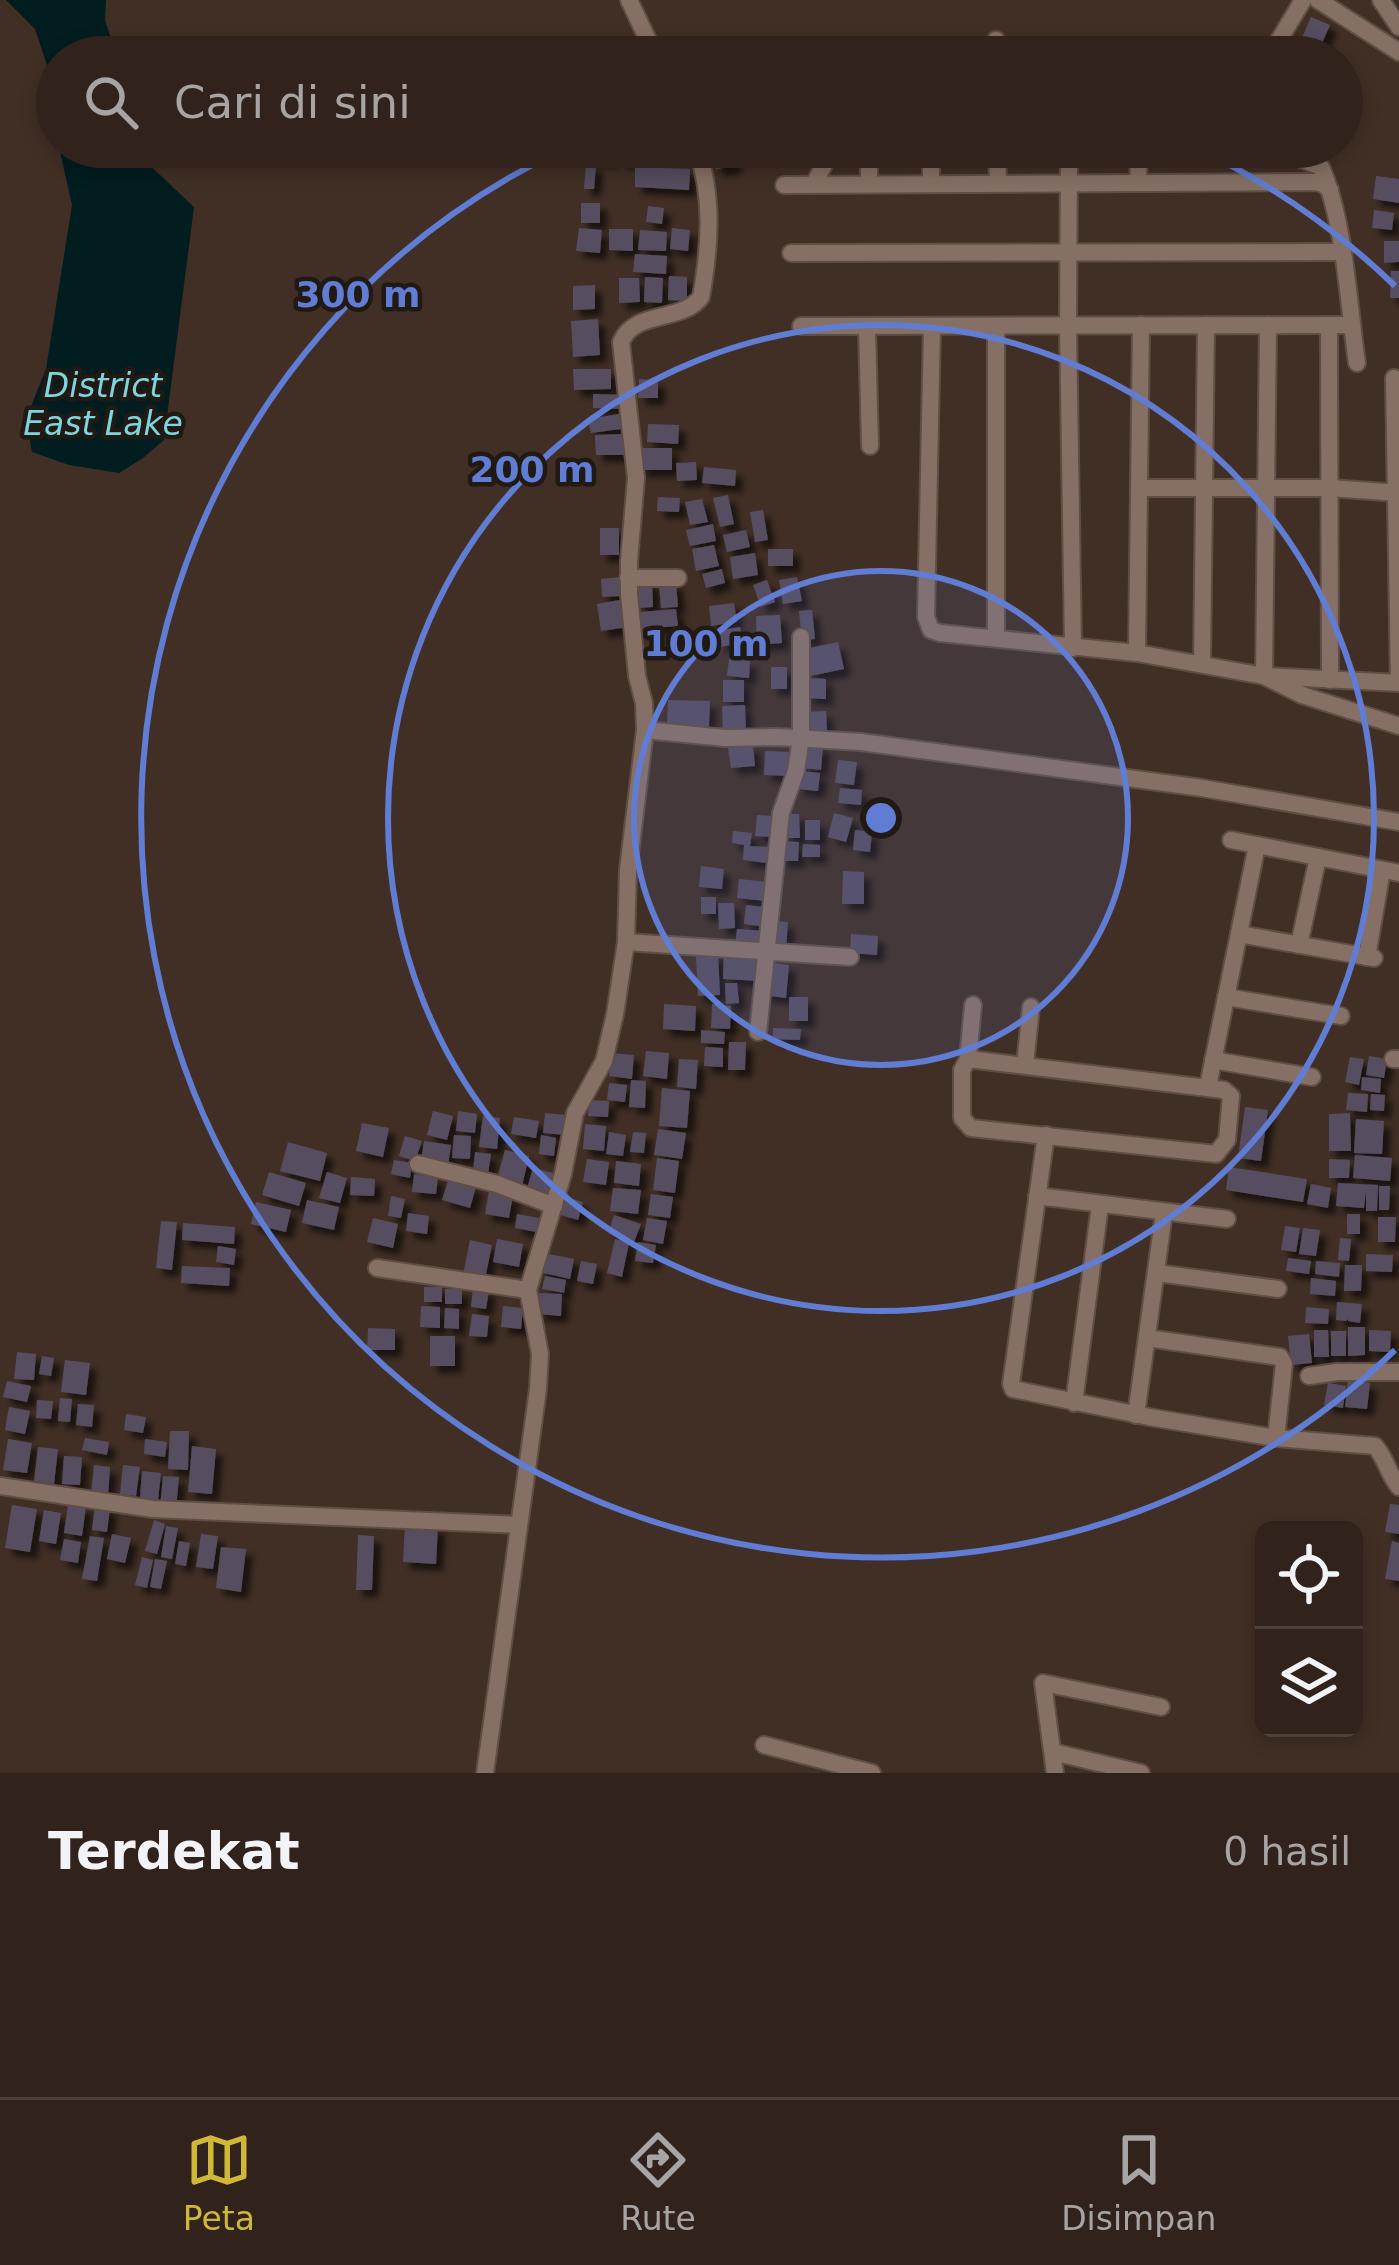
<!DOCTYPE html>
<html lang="id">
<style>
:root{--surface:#31231c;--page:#3d2f29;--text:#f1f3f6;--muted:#a8a4a3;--line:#4c403b;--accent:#cfb837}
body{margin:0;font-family:"DejaVu Sans",sans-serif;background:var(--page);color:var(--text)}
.controls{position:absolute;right:36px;bottom:36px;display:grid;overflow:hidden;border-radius:18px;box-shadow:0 6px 18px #0003}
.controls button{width:108px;height:108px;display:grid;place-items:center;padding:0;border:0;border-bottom:3px solid var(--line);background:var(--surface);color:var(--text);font:60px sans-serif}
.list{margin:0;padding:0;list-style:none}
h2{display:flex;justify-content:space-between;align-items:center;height:156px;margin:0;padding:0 48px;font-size:51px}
h2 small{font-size:39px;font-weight:400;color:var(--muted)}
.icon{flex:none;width:66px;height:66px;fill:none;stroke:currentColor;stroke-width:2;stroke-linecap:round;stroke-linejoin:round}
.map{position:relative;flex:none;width:1399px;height:1773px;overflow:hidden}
.search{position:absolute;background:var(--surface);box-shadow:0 6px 18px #0003;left:36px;right:36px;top:36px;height:132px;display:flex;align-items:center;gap:30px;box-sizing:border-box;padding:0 42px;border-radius:66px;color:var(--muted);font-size:45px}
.sheet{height:324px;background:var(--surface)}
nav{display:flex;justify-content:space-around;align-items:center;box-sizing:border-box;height:168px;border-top:3px solid var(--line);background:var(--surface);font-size:33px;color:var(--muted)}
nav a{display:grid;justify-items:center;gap:6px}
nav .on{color:var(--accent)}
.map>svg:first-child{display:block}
</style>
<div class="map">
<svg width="1399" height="1773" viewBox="0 0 1399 1773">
<defs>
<filter id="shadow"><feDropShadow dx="7" dy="7" stdDeviation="3" flood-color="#0009"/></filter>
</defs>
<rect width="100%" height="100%" fill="#412f25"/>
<g fill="#011d1f">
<path d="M6 0H106L105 20 117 57H57V95L35 29Z"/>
<path d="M59 147H139L140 156 194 207 164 440 143 458 119 473 69 465 32 452 26 419 46 369 72 205Z"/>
</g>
<g fill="#564e61" filter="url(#shadow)">
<path d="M1311 17 1330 25 1316 57 1296 52Z"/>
<path d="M583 147H612L610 161 582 157Z"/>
<path d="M620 147H645L643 163 619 161Z"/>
<path d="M733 149 735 166 716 169 713 151Z"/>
<path d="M586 165H596L594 189H584Z"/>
<path d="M635 167 690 169 689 190 635 187Z"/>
<path d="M1376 176 1399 179V203L1373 199Z"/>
<rect x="581" y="203" width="19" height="20"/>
<path d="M648 206 664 208 662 224 646 222Z"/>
<path d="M1374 210 1394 213 1392 230 1372 228Z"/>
<path d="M579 228 602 230 600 253 576 251Z"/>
<path d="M672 228 690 230 688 251 670 249Z"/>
<path d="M609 229H633V251L609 250Z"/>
<path d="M640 230 667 232 666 251 638 250Z"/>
<path d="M1384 241H1399V262L1384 263Z"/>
<path d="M635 254 667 256 666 274 633 272Z"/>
<path d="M1391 271H1399V298H1390Z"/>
<path d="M669 276 687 277V301L668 300Z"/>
<path d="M645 277 663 278 662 303 644 302Z"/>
<path d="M619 278H639L640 302 619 303Z"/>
<path d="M595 285V309L573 310V286Z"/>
<path d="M598 319 600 355 573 357 571 321Z"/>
<path d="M573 369H611V389L574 390Z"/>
<path d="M639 379 658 380V398H638Z"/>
<path d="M593 394 626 395 625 409 593 408Z"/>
<path d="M619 414 621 429 591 433 588 419Z"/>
<path d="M648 424 679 425 678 444 647 442Z"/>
<path d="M624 434 625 455H596L595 435Z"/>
<rect x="639" y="448" width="33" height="22"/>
<path d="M696 462 697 480 677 481 676 463Z"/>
<path d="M704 467 736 470 735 486 702 483Z"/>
<path d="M728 495 734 524 720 527 713 498Z"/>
<path d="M658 497 680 498 679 512 657 511Z"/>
<path d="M702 499 708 522 690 525 685 502Z"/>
<path d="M763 510 768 540 755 542 750 512Z"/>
<path d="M713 524 716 541 690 546 686 530Z"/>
<rect x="600" y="528" width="19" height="27"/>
<path d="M746 530 750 547 727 552 723 535Z"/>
<path d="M714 545 719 566 696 571 692 549Z"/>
<rect x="768" y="549" width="25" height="17"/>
<path d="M755 553 758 575 733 579 730 557Z"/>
<path d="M722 569 725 583 706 588 702 574Z"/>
<path d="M620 577 621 596 602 597 601 579Z"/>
<path d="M797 577 802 601 783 604 779 580Z"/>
<path d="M767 580 775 602 761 607 753 585Z"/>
<path d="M652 581 653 607 638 608 637 582Z"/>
<path d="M676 582 678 607 661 608 659 583Z"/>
<path d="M625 599 629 627 601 631 597 604Z"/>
<path d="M734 603 737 622 711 626 709 606Z"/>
<path d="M676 609 678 626 640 629 639 612Z"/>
<path d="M812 610 815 639 802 640 799 611Z"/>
<path d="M780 615 782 643 757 645 756 616Z"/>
<path d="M740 627 743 643 720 647 717 631Z"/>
<path d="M838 642 844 669 810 676 805 649Z"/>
<path d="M729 659 750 661 749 678 727 676Z"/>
<rect x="771" y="667" width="16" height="22"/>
<path d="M807 678 826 679V699L806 698Z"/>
<rect x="723" y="680" width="21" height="22"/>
<path d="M668 700 710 701 709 726 667 725Z"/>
<path d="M745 705 746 734H723L722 706Z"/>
<path d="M826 711 827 735 808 736 806 712Z"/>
<path d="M805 744 823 746 821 770 803 768Z"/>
<path d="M753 745 755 766 731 768 728 748Z"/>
<path d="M765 751 790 752 789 776 764 775Z"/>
<path d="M838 760 857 762 854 785 835 783Z"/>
<path d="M799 771 820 773 818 791 797 789Z"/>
<path d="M840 788 862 790 861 805 838 803Z"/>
<path d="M834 813 853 818 846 842 828 837Z"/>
<path d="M784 814H799L800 838H785Z"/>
<path d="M757 815 773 816 771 837 755 836Z"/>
<rect x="805" y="820" width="15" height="20"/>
<path d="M855 830 872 832 870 852 853 850Z"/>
<path d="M733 831 752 833 750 846 768 847 767 863 743 860 744 845 732 843Z"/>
<path d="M780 841 799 842 798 861H780Z"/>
<path d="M803 844 820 845V857H802Z"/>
<path d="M701 866 724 869 722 889 699 887Z"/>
<path d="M843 871 864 872V904H842Z"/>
<path d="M739 879 768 882 766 901 737 898Z"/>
<rect x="701" y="897" width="15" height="17"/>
<path d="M718 903H734L735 928 719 929Z"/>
<path d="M746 905 763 907 760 926 744 924Z"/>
<path d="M774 921 788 922 786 949 772 948Z"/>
<path d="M737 929 765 931 763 950 735 947Z"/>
<path d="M851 934 878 936 877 955 850 953Z"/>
<path d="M724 953 762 956 760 981 723 979Z"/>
<path d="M718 954 720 995 698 996 696 955Z"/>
<path d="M767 962 789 965 786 998 763 995Z"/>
<path d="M725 983H737L739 1003 726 1004Z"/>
<rect x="789" y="997" width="19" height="24"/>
<path d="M664 1004 696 1006 695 1031 663 1029Z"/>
<path d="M712 1004 731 1006 730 1029 711 1028Z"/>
<path d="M773 1028 801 1029 800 1040 773 1039Z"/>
<path d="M701 1030 725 1032 724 1044 701 1043Z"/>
<path d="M729 1042H746L745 1070H728Z"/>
<path d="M705 1047 723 1048V1067L704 1066Z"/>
<path d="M646 1051 669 1053 667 1079 643 1076Z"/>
<path d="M612 1053 634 1055 632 1079 609 1076Z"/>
<path d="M1369 1056 1387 1059 1384 1078 1366 1075Z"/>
<path d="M1350 1057 1364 1059 1359 1085 1345 1082Z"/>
<path d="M679 1059 698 1060 696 1089 677 1087Z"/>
<path d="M1362 1077 1381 1079 1380 1093 1361 1090Z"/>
<path d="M631 1080 646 1081 645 1108 629 1107Z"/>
<path d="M609 1083 627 1085 625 1102 607 1100Z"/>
<path d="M662 1088 690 1091 687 1128 659 1126Z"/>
<path d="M1348 1093 1368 1094 1367 1112 1346 1110Z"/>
<path d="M1371 1094 1385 1095 1384 1111 1370 1110Z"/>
<path d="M589 1100 609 1101 608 1117 588 1116Z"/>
<path d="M1245 1107 1268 1110 1261 1161 1238 1158Z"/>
<path d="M433 1111 453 1116 447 1140 427 1135Z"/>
<path d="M458 1111 477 1114 475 1133 456 1131Z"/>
<path d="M545 1113 567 1115 565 1135 543 1133Z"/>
<path d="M1350 1113 1351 1151H1329V1114Z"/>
<path d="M483 1116 500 1118 497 1149 479 1147Z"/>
<path d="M514 1117 539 1121 536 1138 511 1134Z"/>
<path d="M1356 1119 1384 1121 1382 1154 1354 1153Z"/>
<path d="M362 1123 389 1128 383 1157 356 1151Z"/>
<path d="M585 1124 606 1126 604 1151 583 1149Z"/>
<path d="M658 1129 686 1133 682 1159 654 1155Z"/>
<path d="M609 1132 626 1135 623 1156 606 1154Z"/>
<path d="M633 1132 646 1133 644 1153 630 1152Z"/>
<path d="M454 1135 471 1136 470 1159 452 1158Z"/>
<path d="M541 1135 556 1138 554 1156 539 1154Z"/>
<path d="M405 1136 422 1141 415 1161 399 1156Z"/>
<path d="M424 1141 451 1145 448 1166 421 1161Z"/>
<path d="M288 1142 327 1153 320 1181 280 1171Z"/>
<path d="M505 1150 529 1156 522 1186 497 1179Z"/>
<path d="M475 1152 491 1154 488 1174 473 1172Z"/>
<path d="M1355 1155 1392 1158 1390 1181 1353 1178Z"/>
<path d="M657 1158 679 1161 675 1193 653 1190Z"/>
<path d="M587 1159 609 1162 606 1185 583 1182Z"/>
<path d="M1329 1159 1350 1160 1349 1178H1329Z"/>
<path d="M394 1160 412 1163 410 1178 391 1174Z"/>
<path d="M616 1161 641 1164 639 1186 614 1183Z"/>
<path d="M1229 1167 1307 1179 1303 1202 1226 1190Z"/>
<path d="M533 1168 557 1174 550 1199 526 1192Z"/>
<path d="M269 1172 306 1183 299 1206 262 1195Z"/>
<path d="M327 1172 347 1178 340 1203 319 1198Z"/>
<path d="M414 1174 438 1177 436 1194 412 1192Z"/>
<path d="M351 1177 375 1179 374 1196 350 1195Z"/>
<path d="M449 1178 476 1187 470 1208 442 1200Z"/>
<path d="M1338 1183 1378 1185 1377 1211H1366V1190L1364 1208 1336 1206Z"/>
<path d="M1311 1184 1331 1188 1328 1208 1307 1204Z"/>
<path d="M1379 1186H1390L1389 1210H1379Z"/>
<path d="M613 1188 641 1190 638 1214 610 1211Z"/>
<path d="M489 1191 513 1195 509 1218 485 1214Z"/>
<path d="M651 1194 673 1197 670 1218 648 1215Z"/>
<path d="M391 1196 405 1199 401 1218 388 1216Z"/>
<path d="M566 1197 583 1202 578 1220 561 1215Z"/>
<path d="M307 1200 339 1207 334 1230 302 1223Z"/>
<path d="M256 1202 291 1210 286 1232 251 1224Z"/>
<path d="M408 1213 429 1216 427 1234 406 1231Z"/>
<path d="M517 1214 539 1218 536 1232 515 1228Z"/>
<rect x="1347" y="1214" width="13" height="20"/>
<path d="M614 1215 641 1224 634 1242 608 1233Z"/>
<path d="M1378 1217H1396L1395 1242H1378Z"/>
<path d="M373 1218 398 1224 393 1248 367 1242Z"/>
<path d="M647 1218 667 1221 663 1244 643 1240Z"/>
<path d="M161 1221 177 1222 172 1270 156 1268Z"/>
<path d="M183 1223 235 1227 234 1244 182 1240Z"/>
<path d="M1285 1226 1300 1228 1296 1252 1281 1250Z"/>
<path d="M1303 1228 1320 1230 1316 1256 1299 1254Z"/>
<path d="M1340 1238 1351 1239 1349 1261 1338 1260Z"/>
<path d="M497 1239 523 1244 519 1267 493 1262Z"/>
<path d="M615 1239 629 1243 622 1277 607 1273Z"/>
<path d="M470 1240 492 1245 485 1279 463 1275Z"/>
<path d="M638 1242 656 1245 653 1263 635 1261Z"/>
<path d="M218 1246 236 1249 234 1265 216 1262Z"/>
<path d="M543 1253 574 1259 570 1279 539 1272Z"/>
<path d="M1366 1254 1393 1255 1392 1272 1366 1271Z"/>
<path d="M1288 1258 1311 1261 1309 1274 1286 1271Z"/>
<path d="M581 1261 597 1264 593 1284 577 1281Z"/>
<path d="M1316 1261 1340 1263 1339 1277 1315 1274Z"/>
<path d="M1345 1265H1362L1361 1291H1344Z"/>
<path d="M182 1266 230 1268 229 1286 181 1283Z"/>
<path d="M545 1276 566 1280 564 1293 542 1289Z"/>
<path d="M1311 1278 1336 1281 1335 1296 1310 1294Z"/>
<rect x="424" y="1287" width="18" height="15"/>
<path d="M473 1288 489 1290 486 1309 471 1307Z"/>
<rect x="445" y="1289" width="17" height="15"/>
<path d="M539 1293 562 1294 561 1316 537 1314Z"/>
<path d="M1337 1302 1362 1304 1360 1323 1348 1321V1319L1346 1321 1336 1320Z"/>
<path d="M421 1306 440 1307V1328L420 1327Z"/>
<path d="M503 1306 523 1308 521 1329 501 1327Z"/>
<path d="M1306 1307 1329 1309 1328 1324 1305 1323Z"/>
<path d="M445 1308 459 1309V1329L444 1328Z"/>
<path d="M472 1314 489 1316 487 1337 469 1336Z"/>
<path d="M1348 1327H1365V1355L1348 1356Z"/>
<path d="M368 1328 395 1329V1350H367Z"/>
<path d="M1314 1330H1328L1329 1357H1314Z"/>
<path d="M1369 1330 1391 1331 1390 1352 1369 1351Z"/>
<rect x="1331" y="1331" width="15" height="25"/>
<path d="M1309 1334 1312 1363 1291 1365 1288 1336Z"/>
<rect x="430" y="1336" width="25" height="30"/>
<path d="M17 1352 36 1354 34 1380 14 1379Z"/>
<path d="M42 1356 54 1358 51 1376 39 1374Z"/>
<path d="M65 1360 90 1363 86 1395 61 1392Z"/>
<path d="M1348 1380 1370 1383 1367 1409 1345 1407Z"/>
<path d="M7 1381 31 1386 27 1402 3 1397Z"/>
<path d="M1328 1383 1346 1386 1343 1408 1324 1405Z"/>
<path d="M60 1398 72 1399 70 1422 58 1421Z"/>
<path d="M37 1400 53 1401 51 1419 36 1418Z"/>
<path d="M78 1404 94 1405 92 1427 76 1425Z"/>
<path d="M9 1407 30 1411 25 1434 5 1430Z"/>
<path d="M126 1414 146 1417 143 1433 124 1430Z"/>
<path d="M170 1431H189L188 1470 168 1469Z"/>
<path d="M85 1438 109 1442 107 1455 82 1450Z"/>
<path d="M8 1439 32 1443 27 1473 3 1470Z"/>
<path d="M145 1439 167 1442 165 1457 144 1454Z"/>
<path d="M192 1446 216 1449 212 1494 188 1492Z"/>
<path d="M38 1447 58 1449 54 1484 34 1481Z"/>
<path d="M64 1456 82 1457 80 1485 62 1484Z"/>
<path d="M94 1465 110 1467 108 1497 91 1495Z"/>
<path d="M123 1465 140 1467 136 1496 120 1494Z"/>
<path d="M142 1471 161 1473 158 1500 140 1498Z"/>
<path d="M163 1476 179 1477 176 1508 160 1507Z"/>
<path d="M68 1504 86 1507 82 1536 64 1533Z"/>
<path d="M1390 1504 1399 1505V1534L1385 1532Z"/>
<path d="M12 1505 37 1509 30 1552 5 1548Z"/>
<path d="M95 1505 110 1508 107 1532 92 1530Z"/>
<path d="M44 1510 61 1513 56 1544 39 1541Z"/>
<path d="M154 1520 165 1524 157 1554 145 1551Z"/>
<path d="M405 1524 438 1526 436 1564 403 1562Z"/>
<path d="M166 1526 178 1528 172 1559 161 1557Z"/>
<path d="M112 1534 131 1538 125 1563 107 1559Z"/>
<path d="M201 1534 218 1536 213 1569 196 1567Z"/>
<path d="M358 1535 374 1536 372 1590H356Z"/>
<path d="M90 1536 104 1538 97 1581 82 1579Z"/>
<path d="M64 1539 81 1542 78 1563 60 1560Z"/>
<path d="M179 1541 190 1543 186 1566 175 1564Z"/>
<path d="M1392 1541 1399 1543V1581L1385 1579Z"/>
<path d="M221 1547 246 1549 241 1592 216 1588Z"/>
<path d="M142 1557 153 1560 147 1588 135 1585Z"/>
<path d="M155 1559 167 1561 161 1589 150 1587Z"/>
</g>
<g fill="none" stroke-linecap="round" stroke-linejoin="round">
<g stroke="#5e4e46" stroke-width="20">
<g id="minor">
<path d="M629 0 656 57"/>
<path d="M1318 0 1399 52"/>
<path d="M1381 0 1399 27"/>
<path d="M996 40V57"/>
<path d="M1194 49 1220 57"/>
<path d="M868 57 869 50"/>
<path d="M1269 57 1303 0"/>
<path d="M869 147V183"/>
<path d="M931 147V183"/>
<path d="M997 147 998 182"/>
<path d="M1069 147 1068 326 1073 648"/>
<path d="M1271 147 1321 167C1345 222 1348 302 1357 363"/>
<path d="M1138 183 1139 147"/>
<path d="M814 184 833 147"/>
<path d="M784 185 1316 182 1323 184 1330 190"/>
<path d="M791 253 1341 252"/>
<path d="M1268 325 1264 676 1302 695 1399 726"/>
<path d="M1329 325 1330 680"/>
<path d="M801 326 1352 325"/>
<path d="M867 326 870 446"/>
<path d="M932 326 926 617 931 630 940 633 1137 653 1264 676 1399 683 1394 378"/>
<path d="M996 326V638"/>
<path d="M1139 488H1330L1399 493"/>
<path d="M628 578H678"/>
<path d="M1137 653 1141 325"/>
<path d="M1202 664 1206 325"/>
<path d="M645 730 725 738 777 737 861 742 1202 788 1399 822"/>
<path d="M1231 840 1257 845"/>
<path d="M1239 934 1374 958"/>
<path d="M626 942 850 957"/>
<path d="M1299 945 1318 857"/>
<path d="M1367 957 1382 870"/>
<path d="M1226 997 1341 1016"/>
<path d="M758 1032 781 813 796 771 801 738V637"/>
<path d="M968 1059 1224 1090 1231 1096 1227 1140 1216 1154 971 1128 962 1118V1070Z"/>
<path d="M968 1059 973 1005"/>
<path d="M1393 1059H1399"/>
<path d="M1213 1060 1312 1077"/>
<path d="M1025 1065 1031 1007"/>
<path d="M1208 1086 1257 845 1399 873"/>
<path d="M1046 1135 1011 1384 1013 1389 1149 1417 1276 1438 1375 1446C1386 1458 1388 1474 1399 1487"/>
<path d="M418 1164 497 1184 554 1206"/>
<path d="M1037 1196 1227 1219"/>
<path d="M377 1268 528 1290"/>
<path d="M1157 1273 1278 1289"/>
<path d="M1147 1338 1280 1357 1284 1364 1276 1438"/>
<path d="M1309 1376 1337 1372H1399"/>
<path d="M1074 1403 1100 1205"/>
<path d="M1136 1415 1164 1213"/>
<path d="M0 1486 153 1509 519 1525"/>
<path d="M764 1745 872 1773"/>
<path d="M1053 1752 1141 1773"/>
<path d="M485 1773 538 1389 540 1354 528 1290 563 1174 575 1113 604 1061 615 1014 626 942 628 870 645 730 644 703 637 676 629 594V561L636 478 621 342C635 309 682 323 701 297 710 247 714 195 696 147"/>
<path d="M1055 1773 1043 1683 1161 1707"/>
</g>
</g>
<use href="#minor" stroke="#867065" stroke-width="16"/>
</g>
<circle cx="881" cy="818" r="247" fill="#607cd3" fill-opacity=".12"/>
<g fill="none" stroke="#607cd3" stroke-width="6">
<circle cx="881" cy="818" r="247"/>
<circle cx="881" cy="818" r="493"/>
<path d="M1395 1350A740 740 0 1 1 568 147M1194 147A740 740 0 0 1 1395 286"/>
</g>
<g text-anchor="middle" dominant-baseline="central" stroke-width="9" stroke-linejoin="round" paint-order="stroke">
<g font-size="33" font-style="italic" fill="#7cd6de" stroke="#211914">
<text x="103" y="385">District<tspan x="103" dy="38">East Lake</tspan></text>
</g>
</g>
<circle cx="881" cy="818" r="18" fill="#607cd3" stroke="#211914" stroke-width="6"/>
<g font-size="36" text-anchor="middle" font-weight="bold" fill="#607cd3" stroke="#211914" stroke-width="9" stroke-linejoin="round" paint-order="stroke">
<text x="358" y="307">300 m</text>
<text x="532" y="482">200 m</text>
<text x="706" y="656">100 m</text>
</g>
</svg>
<div class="controls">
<button><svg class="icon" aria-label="locate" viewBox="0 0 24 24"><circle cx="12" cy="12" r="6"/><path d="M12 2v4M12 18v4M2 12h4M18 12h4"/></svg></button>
<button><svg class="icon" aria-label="layers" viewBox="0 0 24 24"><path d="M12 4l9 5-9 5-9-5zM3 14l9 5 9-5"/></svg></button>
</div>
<div class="search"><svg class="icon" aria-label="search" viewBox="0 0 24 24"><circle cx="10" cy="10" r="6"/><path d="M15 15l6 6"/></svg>Cari di sini</div>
</div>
<section class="sheet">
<h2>Terdekat<small>0 hasil</small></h2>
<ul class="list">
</ul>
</section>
<nav>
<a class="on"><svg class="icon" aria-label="map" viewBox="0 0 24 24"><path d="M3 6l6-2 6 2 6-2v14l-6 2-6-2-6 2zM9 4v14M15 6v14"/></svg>Peta</a>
<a><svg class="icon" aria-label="directions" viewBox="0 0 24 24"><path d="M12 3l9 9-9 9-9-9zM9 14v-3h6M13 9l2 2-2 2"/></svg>Rute</a>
<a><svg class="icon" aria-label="saved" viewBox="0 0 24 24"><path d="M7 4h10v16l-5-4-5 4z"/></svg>Disimpan</a>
</nav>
